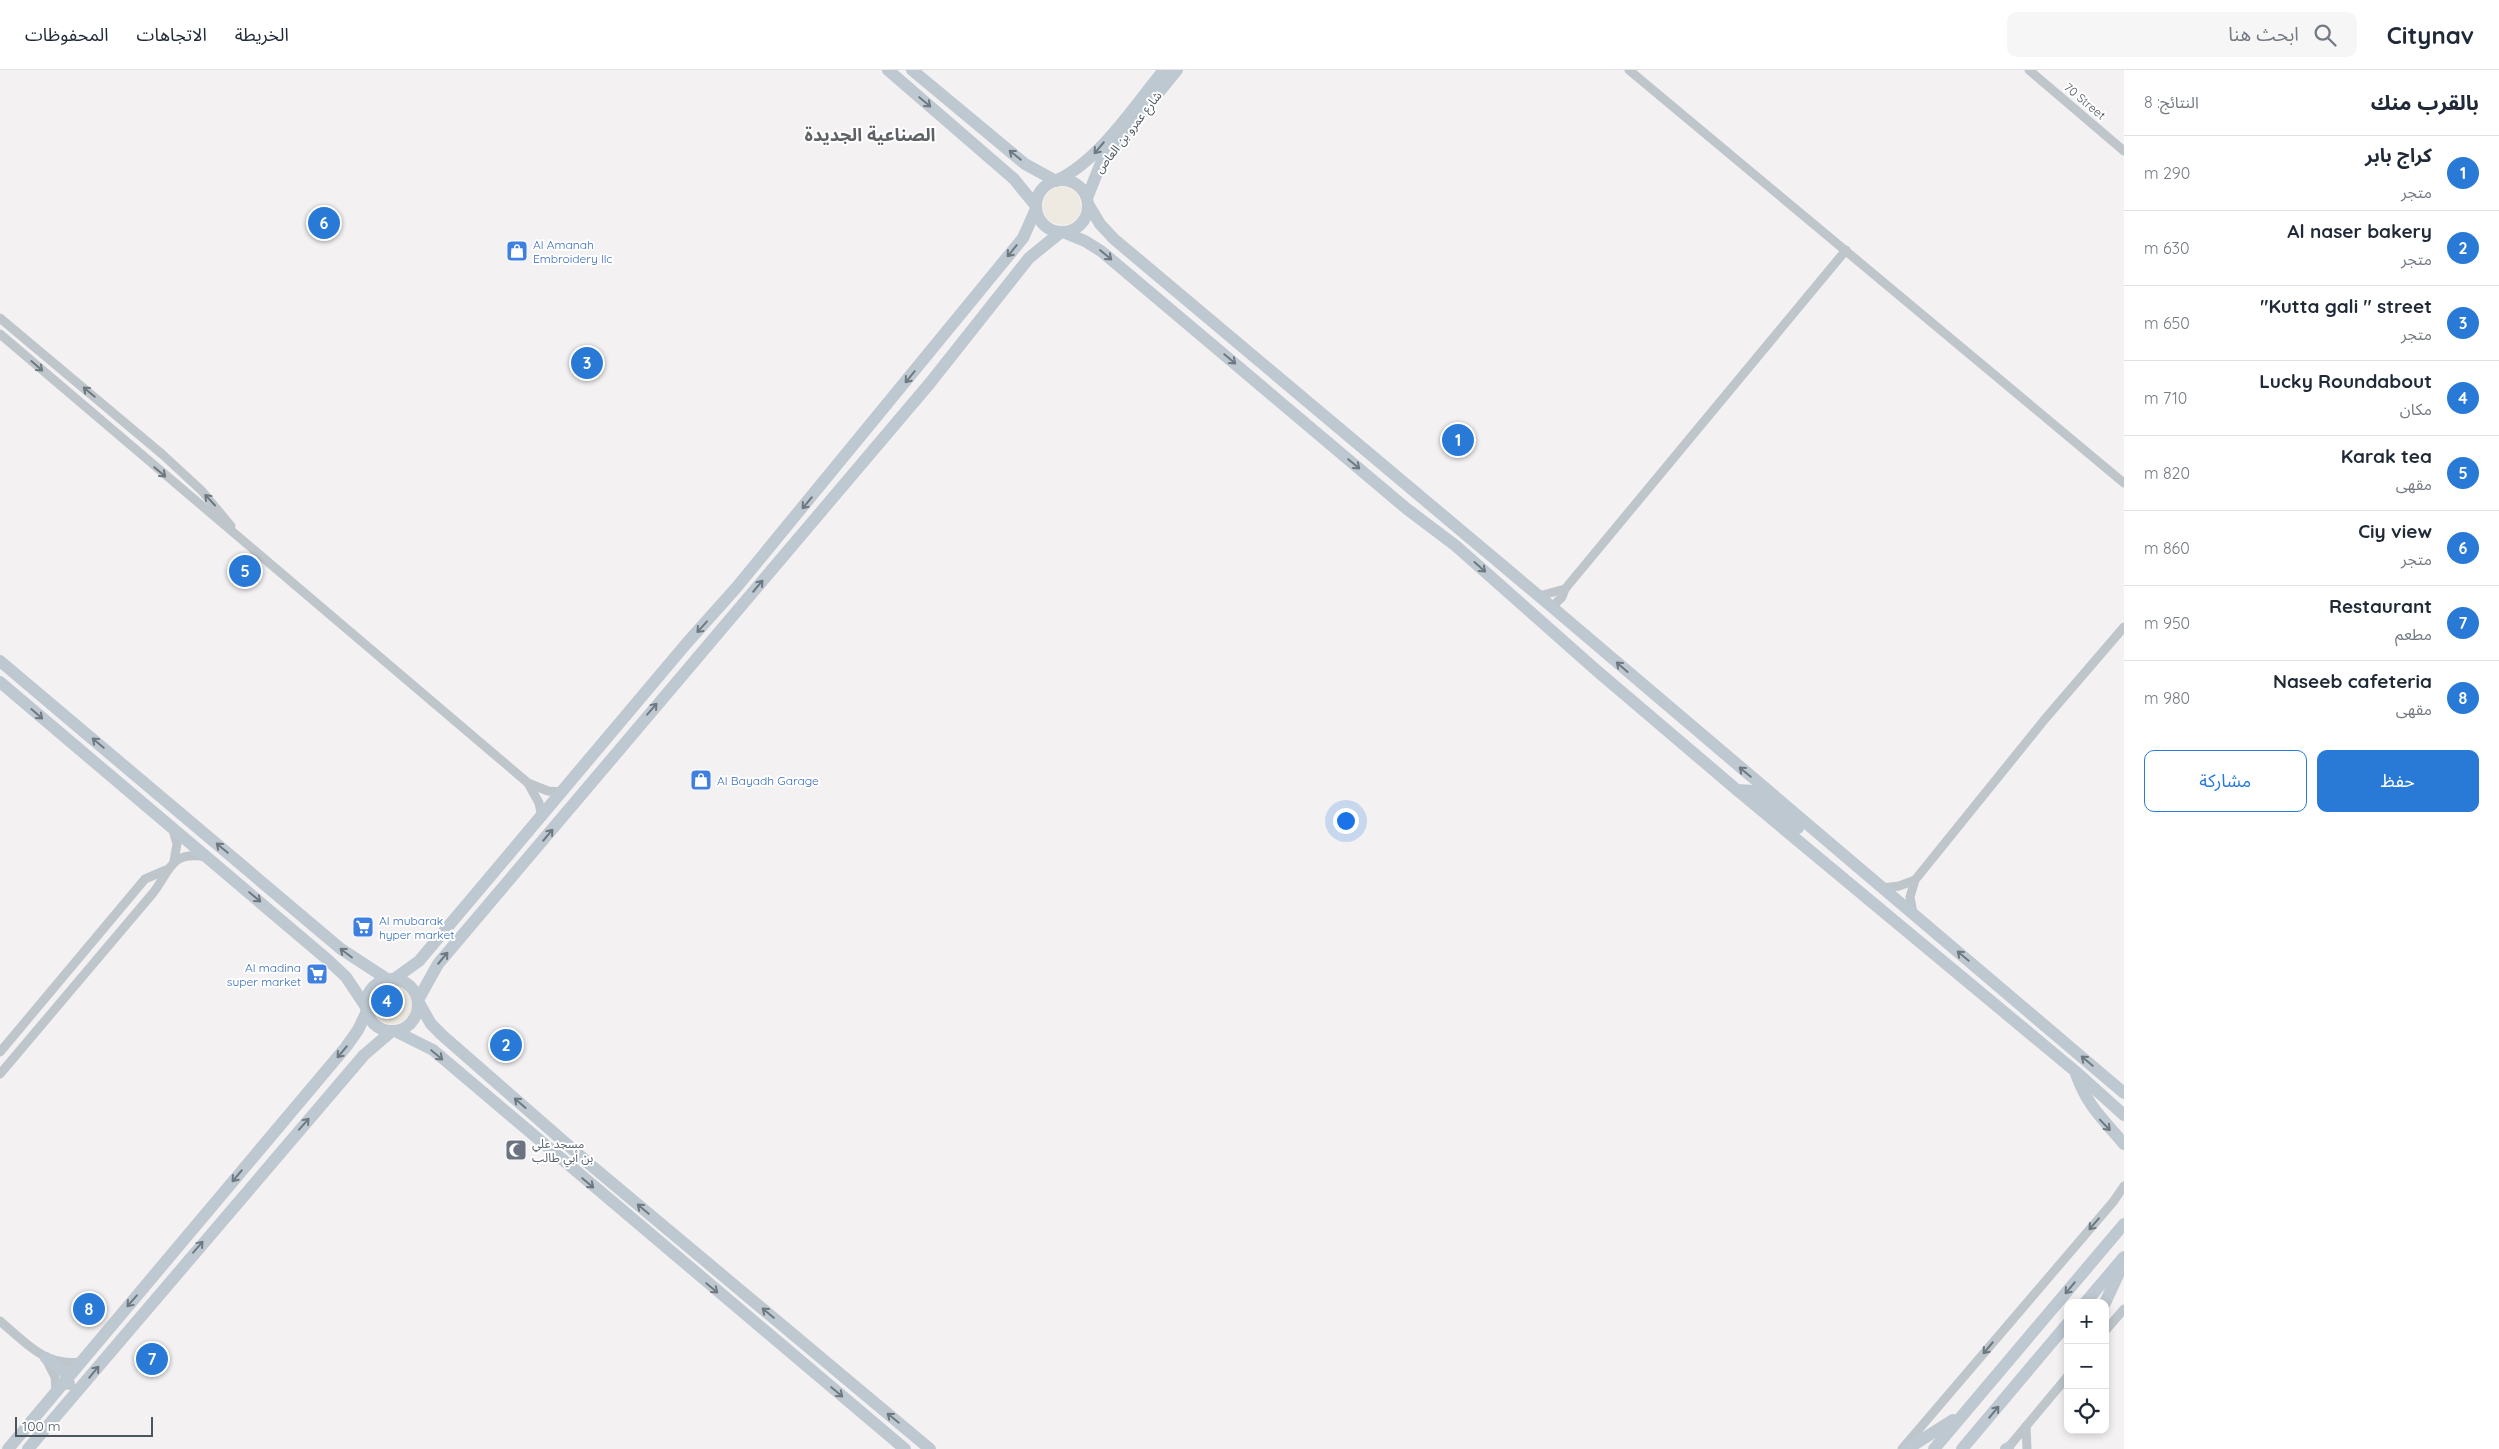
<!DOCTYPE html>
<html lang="ar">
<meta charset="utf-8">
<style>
:root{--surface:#fff;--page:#f6f6f7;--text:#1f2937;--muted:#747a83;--line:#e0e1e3;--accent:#287ad6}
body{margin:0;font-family:Quicksand,"Noto Sans Arabic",sans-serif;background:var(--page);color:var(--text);direction:rtl}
.controls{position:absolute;right:15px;bottom:15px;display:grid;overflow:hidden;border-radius:10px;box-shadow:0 2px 8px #0003}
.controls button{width:45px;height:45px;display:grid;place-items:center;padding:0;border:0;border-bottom:1px solid var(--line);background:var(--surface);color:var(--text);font:25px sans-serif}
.scale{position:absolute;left:15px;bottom:12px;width:138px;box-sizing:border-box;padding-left:5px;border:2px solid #4a555d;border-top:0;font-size:14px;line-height:18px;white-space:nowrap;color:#4a555d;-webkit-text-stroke:4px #fff;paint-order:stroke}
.you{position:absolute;left:1345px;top:750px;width:18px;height:18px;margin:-12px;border:4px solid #fff;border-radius:50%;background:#1a73e8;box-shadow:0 0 0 8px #1a73e833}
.badge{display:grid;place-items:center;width:32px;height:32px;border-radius:50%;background:var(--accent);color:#fff;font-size:16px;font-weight:700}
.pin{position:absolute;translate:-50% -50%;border:2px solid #fff;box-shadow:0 1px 5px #0006}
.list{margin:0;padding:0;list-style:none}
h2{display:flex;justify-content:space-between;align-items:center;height:65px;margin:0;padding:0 20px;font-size:21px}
h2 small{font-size:16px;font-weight:400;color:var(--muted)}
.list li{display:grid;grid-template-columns:32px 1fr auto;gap:15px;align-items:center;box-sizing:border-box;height:75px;padding:0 20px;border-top:1px solid var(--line)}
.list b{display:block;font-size:19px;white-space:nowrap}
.list p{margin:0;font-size:16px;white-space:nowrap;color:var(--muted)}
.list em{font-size:16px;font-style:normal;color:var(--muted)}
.actions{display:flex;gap:10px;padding:15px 20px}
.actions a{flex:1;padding:11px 0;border:1px solid var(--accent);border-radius:10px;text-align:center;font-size:18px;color:var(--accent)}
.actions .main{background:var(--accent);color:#fff}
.icon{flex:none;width:28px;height:28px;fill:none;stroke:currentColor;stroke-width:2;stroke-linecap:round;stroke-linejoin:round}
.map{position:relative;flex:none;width:2124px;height:1379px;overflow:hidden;direction:ltr}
header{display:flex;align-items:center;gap:30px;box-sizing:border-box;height:70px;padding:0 25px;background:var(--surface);border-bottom:1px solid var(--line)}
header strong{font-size:24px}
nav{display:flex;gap:28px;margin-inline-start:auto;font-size:18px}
.search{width:350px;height:45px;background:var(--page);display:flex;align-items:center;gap:12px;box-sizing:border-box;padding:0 18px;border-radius:10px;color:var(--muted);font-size:19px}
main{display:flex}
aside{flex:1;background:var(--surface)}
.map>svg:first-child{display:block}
</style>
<header>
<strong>Citynav</strong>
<div class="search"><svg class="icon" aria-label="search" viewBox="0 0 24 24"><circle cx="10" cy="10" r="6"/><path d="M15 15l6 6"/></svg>ابحث هنا</div>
<nav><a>الخريطة</a><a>الاتجاهات</a><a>المحفوظات</a></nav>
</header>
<main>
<aside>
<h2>بالقرب منك<small>النتائج: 8</small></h2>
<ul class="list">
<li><span class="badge">1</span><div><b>كراج بابر</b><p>متجر</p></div><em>290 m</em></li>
<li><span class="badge">2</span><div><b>Al naser bakery</b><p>متجر</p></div><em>630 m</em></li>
<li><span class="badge">3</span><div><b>Kutta gali &quot; street&quot;</b><p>متجر</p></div><em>650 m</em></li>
<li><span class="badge">4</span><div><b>Lucky Roundabout</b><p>مكان</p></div><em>710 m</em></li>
<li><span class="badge">5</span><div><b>Karak tea</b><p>مقهى</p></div><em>820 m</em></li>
<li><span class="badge">6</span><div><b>Ciy view</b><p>متجر</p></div><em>860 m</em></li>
<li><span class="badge">7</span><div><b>Restaurant</b><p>مطعم</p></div><em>950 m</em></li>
<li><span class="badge">8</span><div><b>Naseeb cafeteria</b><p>مقهى</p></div><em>980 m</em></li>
</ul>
<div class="actions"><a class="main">حفظ</a><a>مشاركة</a></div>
</aside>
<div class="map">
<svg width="2124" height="1379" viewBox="0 0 2124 1379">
<rect width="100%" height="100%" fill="#f3f1f1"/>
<g fill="#efeae1">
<circle cx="1062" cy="136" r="19"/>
<circle cx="392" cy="933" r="21"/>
</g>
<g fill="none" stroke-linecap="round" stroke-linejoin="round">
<g stroke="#bec6cc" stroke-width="9">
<path d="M1629 0 2124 413"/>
<path d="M2029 0 2124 81"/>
<path d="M0 248 162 384 202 421 231 456"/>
<path d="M0 264 528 713 548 721 563 722"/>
<path d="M1539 526 1565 519"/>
<path d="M1552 537 1562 527 1565 519 1846 180"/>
<path d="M528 713 539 733 542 747"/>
<path d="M173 760 177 774 174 791"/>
<path d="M1882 818 1899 816 1915 810"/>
<path d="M1913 843 1910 827 1915 810 2045 649 2124 557"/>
<path d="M0 982 145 809 166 800"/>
<path d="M0 1004 153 823C171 800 170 780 207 787"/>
<path d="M0 1251C25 1272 45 1297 80 1292"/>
<path d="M2105 1261 2124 1239"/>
<path d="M47 1291 55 1307 56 1321"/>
<path d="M2026 1356 2027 1379"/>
<path d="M1902 1379 2113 1132 2124 1116"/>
<path d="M2007 1379 2068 1306"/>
</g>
<g stroke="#bec8d1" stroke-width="12">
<path d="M888 0 1014 109 1036 136"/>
<path d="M912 0 1025 94 1056 111"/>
<circle cx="1062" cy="136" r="26"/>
<path d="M1057 110C1099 91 1135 35 1164 0"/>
<path d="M1087 128 1101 93 1177 0"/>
<path d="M1088 134 1100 154 1114 169 1552 537 2124 1023"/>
<path d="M1063 162 1085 171 1101 181 1407 439 1456 476 1596 600 1737 720 2075 1001 2124 1045"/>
<path d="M0 591 341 879 387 909"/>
<path d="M0 612 328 890 346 907 366 937"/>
<path d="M1737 720 1753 721 1798 758"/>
<circle cx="392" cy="935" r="26"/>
<path d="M394 909 419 891 686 574 736 518 1023 168 1036 139"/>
<path d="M418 930 438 894 930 313 1029 188 1061 162"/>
<path d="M419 933 431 954 442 965 593 1097 930 1379"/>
<path d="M395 961 433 980 905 1379"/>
<path d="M2076 1004C2088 1037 2102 1048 2124 1074"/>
<path d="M2085 1233 2124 1187"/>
<path d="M2105 1233 2123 1194"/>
<path d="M46 1288 65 1302 69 1314"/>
<path d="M8 1379 346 977 358 960 367 941"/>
<path d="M28 1379 364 985 392 961"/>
<path d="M1907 1379 1953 1350"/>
<path d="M1934 1379 2124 1154"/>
<path d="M1962 1379 2068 1253"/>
<path d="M2006 1379 2008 1378"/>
</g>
</g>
<defs><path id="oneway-shaft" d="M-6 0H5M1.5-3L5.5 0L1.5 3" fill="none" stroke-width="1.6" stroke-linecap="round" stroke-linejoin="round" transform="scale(1.25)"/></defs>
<g stroke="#6d7880">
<use href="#oneway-shaft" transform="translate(925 32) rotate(40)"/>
<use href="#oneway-shaft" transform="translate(1099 78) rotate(130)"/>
<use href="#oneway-shaft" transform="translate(1015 85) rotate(-141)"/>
<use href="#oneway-shaft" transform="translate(1012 181) rotate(129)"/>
<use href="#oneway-shaft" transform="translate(1106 185) rotate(40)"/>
<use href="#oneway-shaft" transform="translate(1230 289) rotate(40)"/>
<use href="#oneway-shaft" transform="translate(910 307) rotate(129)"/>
<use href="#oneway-shaft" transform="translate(1354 394) rotate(40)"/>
<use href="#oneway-shaft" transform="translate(807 433) rotate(130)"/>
<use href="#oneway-shaft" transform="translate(1480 497) rotate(42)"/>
<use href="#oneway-shaft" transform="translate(758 516) rotate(-50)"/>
<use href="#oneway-shaft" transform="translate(702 557) rotate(132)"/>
<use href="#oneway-shaft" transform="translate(1622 597) rotate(-139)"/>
<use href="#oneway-shaft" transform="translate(652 639) rotate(-49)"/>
<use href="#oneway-shaft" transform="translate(37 644) rotate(41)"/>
<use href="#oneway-shaft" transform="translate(98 673) rotate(-140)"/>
<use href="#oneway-shaft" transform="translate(1745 702) rotate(-140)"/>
<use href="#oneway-shaft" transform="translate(548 765) rotate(-50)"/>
<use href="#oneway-shaft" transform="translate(222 778) rotate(-140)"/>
<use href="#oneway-shaft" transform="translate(255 827) rotate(40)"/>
<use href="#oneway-shaft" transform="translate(346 883) rotate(-143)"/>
<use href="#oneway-shaft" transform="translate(1963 886) rotate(-140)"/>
<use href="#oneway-shaft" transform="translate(443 888) rotate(-50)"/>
<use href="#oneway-shaft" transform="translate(342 982) rotate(130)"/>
<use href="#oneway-shaft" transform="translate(437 985) rotate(40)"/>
<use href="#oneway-shaft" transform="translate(2087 991) rotate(-140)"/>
<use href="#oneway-shaft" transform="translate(520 1033) rotate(-139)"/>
<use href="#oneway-shaft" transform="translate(304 1054) rotate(-49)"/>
<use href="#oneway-shaft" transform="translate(2105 1055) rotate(46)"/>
<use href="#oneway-shaft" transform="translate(237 1106) rotate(130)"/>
<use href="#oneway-shaft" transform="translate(588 1113) rotate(40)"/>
<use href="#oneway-shaft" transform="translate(643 1139) rotate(-140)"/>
<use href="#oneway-shaft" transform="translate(198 1177) rotate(-49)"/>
<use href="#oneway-shaft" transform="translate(712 1218) rotate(40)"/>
<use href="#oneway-shaft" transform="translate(2070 1218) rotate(130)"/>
<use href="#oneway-shaft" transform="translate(132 1231) rotate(131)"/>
<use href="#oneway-shaft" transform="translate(768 1243) rotate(-140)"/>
<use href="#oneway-shaft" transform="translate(94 1302) rotate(-50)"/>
<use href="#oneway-shaft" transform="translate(837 1322) rotate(40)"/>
<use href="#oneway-shaft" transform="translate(1994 1342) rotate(-50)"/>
<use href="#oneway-shaft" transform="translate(893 1348) rotate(-141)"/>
</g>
<g stroke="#6d777e">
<use href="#oneway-shaft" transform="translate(37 296) rotate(41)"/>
<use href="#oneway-shaft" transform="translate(89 322) rotate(-140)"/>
<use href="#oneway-shaft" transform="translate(160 402) rotate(40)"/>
<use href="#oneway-shaft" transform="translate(210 430) rotate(-133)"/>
<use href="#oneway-shaft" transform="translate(2094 1154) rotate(131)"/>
<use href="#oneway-shaft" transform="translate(1988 1278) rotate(130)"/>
</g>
<defs>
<g id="shop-square" transform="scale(1.125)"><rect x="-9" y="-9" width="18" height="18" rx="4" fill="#3f7fe0" stroke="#fff"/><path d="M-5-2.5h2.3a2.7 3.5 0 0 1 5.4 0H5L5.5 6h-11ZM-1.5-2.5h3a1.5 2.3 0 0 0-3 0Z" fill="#fff"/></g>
<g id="supermarket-square" transform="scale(1.125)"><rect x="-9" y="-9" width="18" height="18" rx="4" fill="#3f7fe0" stroke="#fff"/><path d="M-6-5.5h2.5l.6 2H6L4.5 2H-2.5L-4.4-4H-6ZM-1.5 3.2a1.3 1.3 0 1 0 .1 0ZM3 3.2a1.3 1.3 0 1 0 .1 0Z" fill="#fff"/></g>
<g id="mosque-square" transform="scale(1.125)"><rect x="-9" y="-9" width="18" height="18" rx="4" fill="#6b7280" stroke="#fff"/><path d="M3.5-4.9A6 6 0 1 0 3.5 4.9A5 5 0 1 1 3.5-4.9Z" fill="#fff"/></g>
</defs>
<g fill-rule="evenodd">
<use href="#shop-square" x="517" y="181"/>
<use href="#shop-square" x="701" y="710"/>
<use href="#supermarket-square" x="363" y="857"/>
<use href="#supermarket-square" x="317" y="904"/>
<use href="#mosque-square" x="516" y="1080"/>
</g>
<g text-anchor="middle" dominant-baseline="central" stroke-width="4" stroke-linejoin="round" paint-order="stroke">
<g font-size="12" fill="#4a555d" stroke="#fff">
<text transform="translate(2085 31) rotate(40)">70 Street</text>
<text transform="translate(1128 62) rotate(-52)">شارع عمرو بن العاص</text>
</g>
<g font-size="12" fill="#366cbe" stroke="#fff" text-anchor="start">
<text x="533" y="174">Al Amanah<tspan x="533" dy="14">Embroidery llc</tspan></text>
<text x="717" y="710">Al Bayadh Garage</text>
<text x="379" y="850">Al mubarak<tspan x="379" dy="14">hyper market</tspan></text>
<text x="301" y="897" text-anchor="end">Al madina<tspan x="301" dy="14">super market</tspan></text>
</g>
<g font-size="12" fill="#5b616d" stroke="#fff" text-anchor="start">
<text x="532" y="1073">مسجد علي<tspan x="532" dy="14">بن أبي طالب</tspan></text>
</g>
<g font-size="18" font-weight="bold" fill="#5e6165" stroke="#fff">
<text x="870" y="64">الصناعية الجديدة</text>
</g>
</g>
</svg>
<div class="controls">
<button>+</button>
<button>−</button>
<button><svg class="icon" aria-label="locate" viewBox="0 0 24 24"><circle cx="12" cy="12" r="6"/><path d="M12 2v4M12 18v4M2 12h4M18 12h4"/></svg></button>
</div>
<div class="scale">100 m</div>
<div class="you"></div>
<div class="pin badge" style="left:1458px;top:370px">1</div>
<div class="pin badge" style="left:506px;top:975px">2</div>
<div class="pin badge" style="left:587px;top:293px">3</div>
<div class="pin badge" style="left:387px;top:931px">4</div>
<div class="pin badge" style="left:245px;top:501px">5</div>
<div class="pin badge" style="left:324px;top:153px">6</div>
<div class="pin badge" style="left:152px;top:1289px">7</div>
<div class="pin badge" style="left:89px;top:1239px">8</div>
</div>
</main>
